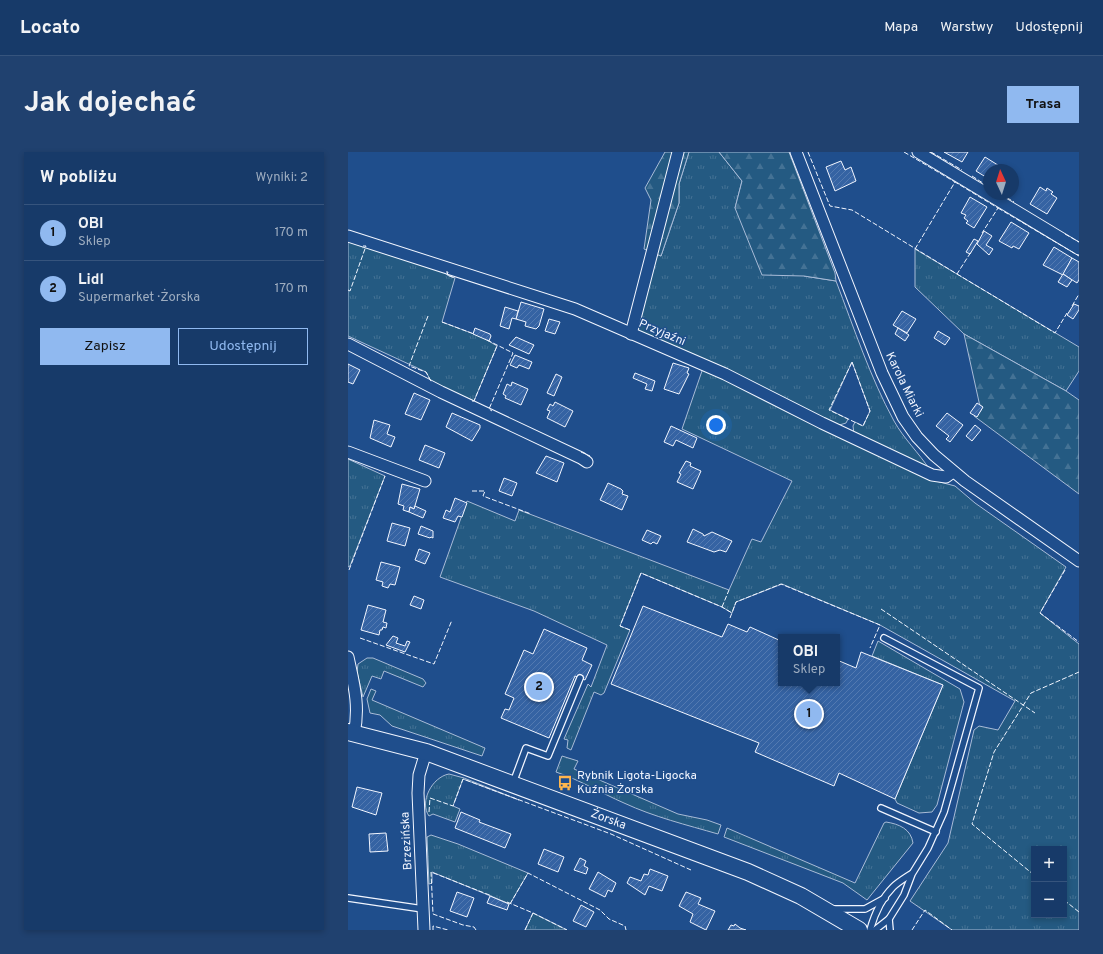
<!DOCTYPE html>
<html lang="pl">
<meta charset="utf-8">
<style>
:root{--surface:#173a69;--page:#20416f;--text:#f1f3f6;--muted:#9eadc0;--line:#36547d;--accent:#90b9f0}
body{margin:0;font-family:Overpass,sans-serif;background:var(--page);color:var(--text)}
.controls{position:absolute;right:12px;bottom:12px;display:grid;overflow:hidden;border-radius:0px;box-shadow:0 2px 6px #0003}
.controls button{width:36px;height:36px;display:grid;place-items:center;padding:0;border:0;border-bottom:1px solid var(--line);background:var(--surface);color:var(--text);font:20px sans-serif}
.compass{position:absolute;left:635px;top:12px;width:36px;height:36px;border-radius:50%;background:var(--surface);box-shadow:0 2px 6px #0003;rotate:356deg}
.you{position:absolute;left:368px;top:273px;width:14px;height:14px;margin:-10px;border:3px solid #fff;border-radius:50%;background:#1a73e8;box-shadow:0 0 0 6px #1a73e833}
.badge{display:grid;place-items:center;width:26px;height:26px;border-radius:50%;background:var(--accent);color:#111;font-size:13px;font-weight:700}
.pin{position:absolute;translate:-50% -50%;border:2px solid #fff;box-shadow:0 1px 4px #0006}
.popup{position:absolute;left:430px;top:482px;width:62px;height:52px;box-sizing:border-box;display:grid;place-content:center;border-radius:0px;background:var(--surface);filter:drop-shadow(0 1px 3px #0005);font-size:13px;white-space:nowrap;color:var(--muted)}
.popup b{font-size:15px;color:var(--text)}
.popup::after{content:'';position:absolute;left:50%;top:100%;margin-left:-8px;border:8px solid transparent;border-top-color:var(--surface)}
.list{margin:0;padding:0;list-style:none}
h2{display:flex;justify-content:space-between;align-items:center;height:52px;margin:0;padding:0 16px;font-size:17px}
h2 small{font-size:13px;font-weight:400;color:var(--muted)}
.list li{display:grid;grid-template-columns:26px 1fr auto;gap:12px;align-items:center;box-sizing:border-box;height:56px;padding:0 16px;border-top:1px solid var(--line)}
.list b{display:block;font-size:15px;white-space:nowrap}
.list p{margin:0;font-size:13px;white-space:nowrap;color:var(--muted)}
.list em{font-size:13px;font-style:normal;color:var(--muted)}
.actions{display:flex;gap:8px;padding:12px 16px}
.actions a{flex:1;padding:9px 0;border:1px solid var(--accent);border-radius:0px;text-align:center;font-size:14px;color:var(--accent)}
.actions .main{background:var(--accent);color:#111}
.map{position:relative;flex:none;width:731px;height:778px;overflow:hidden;border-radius:0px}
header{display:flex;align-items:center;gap:24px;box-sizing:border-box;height:56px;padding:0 20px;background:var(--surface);border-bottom:1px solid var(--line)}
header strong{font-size:19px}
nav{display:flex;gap:22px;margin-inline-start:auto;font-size:14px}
.intro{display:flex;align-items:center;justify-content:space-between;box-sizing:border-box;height:96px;padding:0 24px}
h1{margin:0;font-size:28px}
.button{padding:10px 18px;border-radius:0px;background:var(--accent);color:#111;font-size:14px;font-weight:700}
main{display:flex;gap:24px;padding:0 24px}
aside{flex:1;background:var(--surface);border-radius:0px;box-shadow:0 2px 6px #0003}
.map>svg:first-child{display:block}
</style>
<header>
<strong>Locato</strong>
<nav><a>Mapa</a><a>Warstwy</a><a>Udostępnij</a></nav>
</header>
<div class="intro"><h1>Jak dojechać</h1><a class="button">Trasa</a></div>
<main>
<aside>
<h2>W pobliżu<small>Wyniki: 2</small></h2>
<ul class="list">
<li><span class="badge">1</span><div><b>OBI</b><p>Sklep</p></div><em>170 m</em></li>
<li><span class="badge">2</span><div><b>Lidl</b><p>Supermarket · Żorska</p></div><em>170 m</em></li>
</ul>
<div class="actions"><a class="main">Zapisz</a><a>Udostępnij</a></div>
</aside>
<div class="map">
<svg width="731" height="778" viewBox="0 0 731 778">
<defs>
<pattern id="grass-tufts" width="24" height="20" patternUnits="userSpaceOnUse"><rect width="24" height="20" fill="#245a82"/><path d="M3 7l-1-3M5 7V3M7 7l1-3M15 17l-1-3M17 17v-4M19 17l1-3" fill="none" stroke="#447295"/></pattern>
<pattern id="forest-firs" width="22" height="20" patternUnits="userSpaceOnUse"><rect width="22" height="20" fill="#245a82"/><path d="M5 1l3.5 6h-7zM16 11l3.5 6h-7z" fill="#447295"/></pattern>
<pattern id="building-hatch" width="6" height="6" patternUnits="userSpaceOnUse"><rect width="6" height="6" fill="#3563a3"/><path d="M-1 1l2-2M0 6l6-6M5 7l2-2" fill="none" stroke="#537ab1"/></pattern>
</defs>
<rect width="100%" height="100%" fill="#1f4e8c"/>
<g fill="url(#grass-tufts)" stroke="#a8bbd7" fill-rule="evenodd">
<path d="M341 0H371L394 29 387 56 456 124 488 129C506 176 522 225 546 269 556 287 571 301 582 318L506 282 505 274 507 270 515 274 522 259 504 210 482 258 500 267 498 271 488 274 299 184 290 178 288 171 306 101 313 104 331 51V32Z"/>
<path d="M0 89 100 120 99 123 107 126 94 170 134 185 149 194 126 249 84 231 78 220 0 184Z"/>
<path d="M567 97 731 195V219L718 239 616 182 567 135Z"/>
<path d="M355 216 588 329 607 334 627 351 718 415 692 461 731 492V778H604L562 749 600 691 626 578 631 574 650 578 667 549 532 473 434 432 388 450 384 461 374 455 293 421 272 474 282 478 256 541 253 543 246 540 223 598 219 596 220 588 216 587 240 532 243 535 259 493 186 459 92 425 119 349 167 369 171 358 381 438 403 389 404 387 413 390 444 329 334 277ZM686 697H716V763H686Z"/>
<path d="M0 307 37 324 2 414 0 415Z"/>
<path d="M530 489 612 537 616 550 589 653 584 660 571 661 549 651 547 647 595 533 524 504Z"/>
<path d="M19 506H25L75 527 78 531 75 535 36 519 33 527 24 524 15 545 9 520 10 512Z"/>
<path d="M23 537 28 539 24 548 137 596 134 604 44 574 32 563 22 561 19 547Z"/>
<path d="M214 604 230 609 226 617 330 662 359 668 373 673 370 682C339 673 306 665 276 651 253 641 232 628 208 620Z"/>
<path d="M101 622 116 626 171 648 115 627 105 654 112 657 107 670 85 662 81 664C71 650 84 625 101 622Z"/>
<path d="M538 670C551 672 563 677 565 691L519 748 495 731 376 685 379 676 507 731 536 671Z"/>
<path d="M83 683 110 692 180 721 162 752 84 720V731L81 732 79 685Z"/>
<path d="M185 761 219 778H177Z"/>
</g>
<g fill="url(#forest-firs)" stroke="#a8bbd7">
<path d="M317 0H341L331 32V51L313 104 296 97 303 48 297 36Z"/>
<path d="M371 0H441L487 121 488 129 456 124 414 123 387 56 394 29Z"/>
<path d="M616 182 718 239 731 248V342L626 264 633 259Z"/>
</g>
<g fill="url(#building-hatch)" stroke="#f2f6ff">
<path d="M596 0H620L614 10Z"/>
<path d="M637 5 653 15 651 18H641V27L628 19Z"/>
<path d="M493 9 497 18 503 15 508 29 487 39 478 15Z"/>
<path d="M692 35 698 39 699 36 705 40 703 42 709 46 699 62 682 52Z"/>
<path d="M622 45 639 55 626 76 618 71 620 69 616 66 618 63 613 61Z"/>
<path d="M663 70 681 81 671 97 665 94 664 96 651 89Z"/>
<path d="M636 79 644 84 638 93 645 97 641 103 629 92Z"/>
<path d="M626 87 630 89 622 102 618 100Z"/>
<path d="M706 95 724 106 715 123 695 113Z"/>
<path d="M724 106 731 110V128L729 131 715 122Z"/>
<path d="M715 122 724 128 719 135 710 130Z"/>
<path d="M173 150 196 157 191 174 188 177 177 174 178 170 168 167Z"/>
<path d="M726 152 731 154V158L725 167 719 163Z"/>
<path d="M157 155 170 159 168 167 164 166 161 177 152 174Z"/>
<path d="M554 159 568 167 559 181 545 173Z"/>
<path d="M201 167 212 170 207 182 197 179Z"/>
<path d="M127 176 142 182 143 184 141 189 125 182Z"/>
<path d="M550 176 561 183 557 189 547 182Z"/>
<path d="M590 179 602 186 597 193 586 186Z"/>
<path d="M168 185 186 193 181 202 161 193Z"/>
<path d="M167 203 184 210 181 217 171 213 169 216 162 213Z"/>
<path d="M325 211 341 216 339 221 341 222 331 242 316 237Z"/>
<path d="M0 212 12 218 5 232 0 230Z"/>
<path d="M287 221 307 229 304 239 297 237 299 232 285 226Z"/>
<path d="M208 222 214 225 206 244 199 241Z"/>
<path d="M164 230 180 237 173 253 157 246 158 244 155 242 159 232 163 234Z"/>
<path d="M66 241 82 248 73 268 57 262Z"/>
<path d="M207 250 225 259 217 275 199 266 202 259 199 258 202 252 205 254Z"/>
<path d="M629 251 635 255 629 265 622 261Z"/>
<path d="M104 261 132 273V276L124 289 98 275Z"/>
<path d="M599 261 615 273 602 290 598 287 601 284 588 274Z"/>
<path d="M26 268 42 273 39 282 47 285 43 295 22 286Z"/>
<path d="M627 273 633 278 624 289 618 284Z"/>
<path d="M323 274 349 286 345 296 328 288 325 294 316 290Z"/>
<path d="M77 293 97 301 91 316 71 308Z"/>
<path d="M198 304 216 311 209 330 188 321Z"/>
<path d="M338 309 343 311 342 314 353 319 345 337 329 330 333 322 331 321Z"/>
<path d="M156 326 169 331 164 344 151 339Z"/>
<path d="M260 331 273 337 275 339 274 342 280 344 274 358 252 348Z"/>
<path d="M54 332 72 337 66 357 62 355 61 360 55 358 56 354 50 352Z"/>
<path d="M107 346 119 351 114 365 110 364 107 370 95 366 98 358 102 360Z"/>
<path d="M67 354 78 359 75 366 61 360 62 355 66 357Z"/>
<path d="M44 371 62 376 57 394 39 389Z"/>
<path d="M73 374 85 379V386L83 385 82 386 70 382Z"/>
<path d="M345 377 355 382 356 384 364 380 384 389 378 400 372 398 366 400 339 390Z"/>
<path d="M299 378 313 384 309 392 305 390 303 392 294 388Z"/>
<path d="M71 397 82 401 77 412 67 408Z"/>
<path d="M33 410 52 415 47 433 42 432 40 436 34 434 35 430 28 428Z"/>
<path d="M66 444 76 448 73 457 62 453Z"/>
<path d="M20 453 38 458 35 470 39 471 38 476 35 475 34 478H32L31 483 13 478Z"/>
<path d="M295 454 374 485 380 472 399 480 402 475 433 489V531H489V508L508 516 513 500 595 533 547 647 491 621 486 634 407 600 411 591 263 532Z"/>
<path d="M196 477 239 496 234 508 244 513 237 528 227 524 201 586 153 566 157 557 161 558 166 546 157 542 176 498 185 502Z"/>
<path d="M45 484 50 486 48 491 57 494 59 489 62 490 57 500 38 493Z"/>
<path d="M9 635 34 641 28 663 4 655Z"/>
<path d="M113 660 132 668 131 670 163 682 157 696 107 676Z"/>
<path d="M38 681 40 699 22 700 21 682Z"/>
<path d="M196 697 216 705 210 720 190 712Z"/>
<path d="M232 706 238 709 236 714 240 716 238 722 226 718Z"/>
<path d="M302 717 320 724 314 739 301 734 297 743 279 731 282 725 293 729 296 722 300 723Z"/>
<path d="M250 720 268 731 264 740 260 738 257 745 241 737Z"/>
<path d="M109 740 126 746 119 765 102 759Z"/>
<path d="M338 740 353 746 350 752 367 759 358 778 342 770 345 762 331 754Z"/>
<path d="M142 744 161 752 159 758 139 751Z"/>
<path d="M233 753 246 760 238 775 225 769Z"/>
<path d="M387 772 392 776 398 778H380L383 773 386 774Z"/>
</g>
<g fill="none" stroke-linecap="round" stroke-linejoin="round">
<g stroke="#f2f6ff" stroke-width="8">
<g id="lane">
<path d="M536 486 631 536 596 660 580 696 564 722 556 743 541 767 542 778"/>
<path d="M165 631 178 596 200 604 232 526"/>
<path d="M533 656 588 680"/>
<path d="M0 746 75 757"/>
<path d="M485 757H517L537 746"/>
<path d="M522 778C526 764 534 746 545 735 550 730 557 726 563 722"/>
<path d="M527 778 541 767"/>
</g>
</g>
<g stroke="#f2f6ff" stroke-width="13">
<g id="street">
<path d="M448 0 534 221 555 265 569 285 586 303 617 329 731 409"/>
<path d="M570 0 731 97"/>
<path d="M0 84 227 157 377 222 474 271 584 323 598 325 605 320"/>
<path d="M283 182 330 0"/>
<path d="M0 192 93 240 233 306 239 310"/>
<path d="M0 300 77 329"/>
<path d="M0 505C6 533 12 554 6 582"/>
<path d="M76 778 70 641 71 623 78 600"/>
</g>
</g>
<g stroke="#f2f6ff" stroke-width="18">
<g id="secondary">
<path id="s1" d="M0 580 78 600 400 720 453 744 511 778"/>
</g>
</g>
<use href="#lane" stroke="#1f4e8c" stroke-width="5.5"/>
<use href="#street" stroke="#1f4e8c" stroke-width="11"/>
<use href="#secondary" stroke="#1f4e8c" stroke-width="16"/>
<g stroke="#f2f6ff" stroke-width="1" stroke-dasharray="5 2" stroke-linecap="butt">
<path d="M460 0 482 54 504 58 609 122 623 100"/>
<path d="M556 0 607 30"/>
<path d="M583 0 614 18"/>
<path d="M624 24 641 35"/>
<path d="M653 42 666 50"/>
<path d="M650 56 731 104"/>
<path d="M717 82 731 90"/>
<path d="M567 97 607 30 650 56 634 81"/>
<path d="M98 120H100L99 123 107 126"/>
<path d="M609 122 707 181 719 161"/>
<path d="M0 138 2 139 18 94H15"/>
<path d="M724 154 731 142"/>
<path d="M80 164 61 214 78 220 84 231"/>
<path d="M94 170 126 182"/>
<path d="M139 188 165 201 141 257 144 259"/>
<path d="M504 210 522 259 515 274 481 258Z"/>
<path d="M124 249H126L149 194"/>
<path d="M233 300 242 304"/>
<path d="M124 339H137L135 344 183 362"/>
<path d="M1 418 37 324"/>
<path d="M717 418 692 461 731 490"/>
<path d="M374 455 381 438"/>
<path d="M533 457 687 561"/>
<path d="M382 466 388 450 433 432 532 473 522 496"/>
<path d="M282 478 272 474 293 421 374 455 384 461"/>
<path d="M12 486 86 512 104 468"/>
<path d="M81 660 82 646 105 654 115 627 263 682 343 718"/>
<path d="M686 723 624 672 646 600 683 541 731 520"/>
<path d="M716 748 731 760"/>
<path d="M159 750 185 761 219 778"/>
<path d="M162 752 180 721 252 758 261 767 277 774 278 778"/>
<path d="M85 778V774L100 778"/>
<path d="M128 778 126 775 115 773 85 762 83 720 144 744"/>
<path d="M177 778 185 761"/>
<path d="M564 778 577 758 604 778"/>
</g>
</g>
<defs>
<g id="bus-bare" transform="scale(1.2)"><path d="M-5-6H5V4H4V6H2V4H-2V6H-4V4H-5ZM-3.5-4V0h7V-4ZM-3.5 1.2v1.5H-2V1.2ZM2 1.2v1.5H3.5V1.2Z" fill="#ffb74d" stroke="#1f4e8c" stroke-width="2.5" paint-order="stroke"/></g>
</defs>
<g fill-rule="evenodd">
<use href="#bus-bare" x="217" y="631"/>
</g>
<g text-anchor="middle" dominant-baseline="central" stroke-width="3" stroke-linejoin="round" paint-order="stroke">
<g font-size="12" fill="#f2f6ff" stroke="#1f4e8c">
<text transform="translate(314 181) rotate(23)">Przyjaźni</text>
<text transform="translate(556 233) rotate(64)">Karola Miarki</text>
<text stroke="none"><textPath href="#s1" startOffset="275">Żorska</textPath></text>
<text transform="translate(59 689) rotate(-93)">Brzezińska</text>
</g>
<g font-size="12" fill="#f2f6ff" stroke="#1f4e8c" text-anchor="start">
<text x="229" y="624">Rybnik Ligota-Ligocka<tspan x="229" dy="14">Kuźnia Żorska</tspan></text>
</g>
</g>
</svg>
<div class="controls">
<button>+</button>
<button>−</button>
</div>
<svg class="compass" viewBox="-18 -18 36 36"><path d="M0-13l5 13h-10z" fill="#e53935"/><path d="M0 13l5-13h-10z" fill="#9eadc0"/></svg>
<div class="you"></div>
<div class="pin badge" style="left:461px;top:562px">1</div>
<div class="popup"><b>OBI</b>Sklep</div>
<div class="pin badge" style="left:191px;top:535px">2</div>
</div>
</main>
